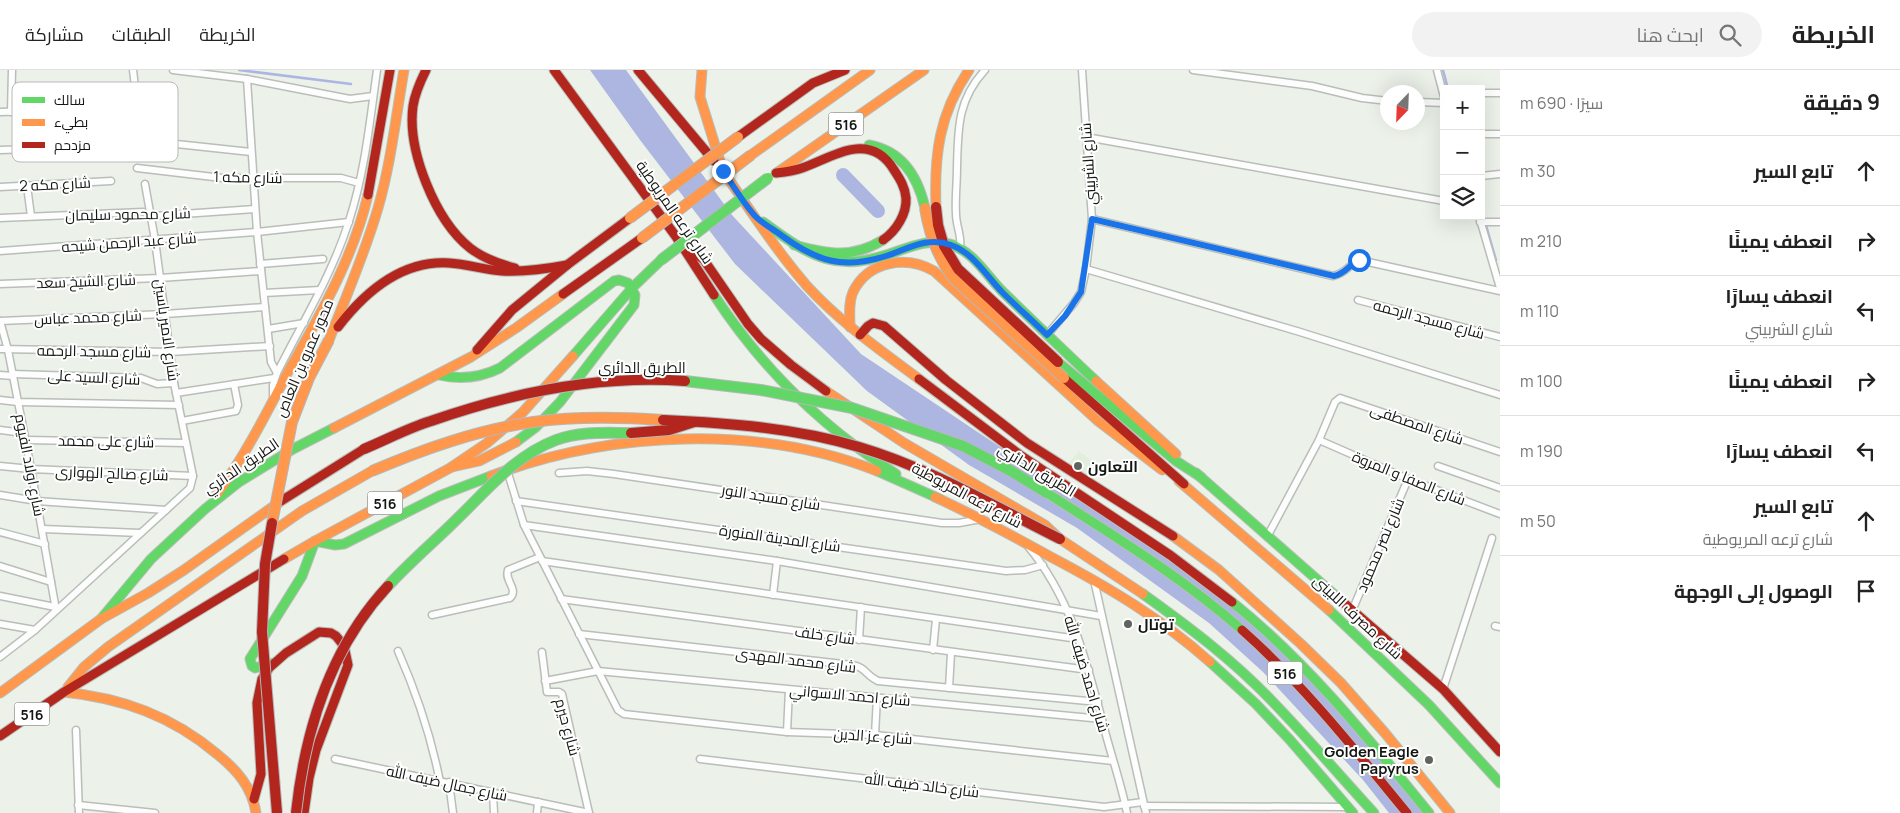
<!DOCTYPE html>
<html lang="ar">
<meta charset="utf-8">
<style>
:root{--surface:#fff;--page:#f2f2f2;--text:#222;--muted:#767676;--line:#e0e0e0}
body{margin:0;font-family:Manrope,Cairo,sans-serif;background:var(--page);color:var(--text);direction:rtl}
.controls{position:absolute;right:15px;top:15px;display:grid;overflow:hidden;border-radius:0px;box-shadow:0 5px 20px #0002}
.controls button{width:45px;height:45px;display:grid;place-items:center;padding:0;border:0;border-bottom:1px solid var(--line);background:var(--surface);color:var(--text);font:25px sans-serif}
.compass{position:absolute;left:1380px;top:15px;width:45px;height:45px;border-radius:50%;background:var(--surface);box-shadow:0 5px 20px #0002;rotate:203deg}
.stop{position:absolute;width:15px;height:15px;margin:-11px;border:4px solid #1a73e8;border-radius:50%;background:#fff}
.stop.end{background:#1a73e8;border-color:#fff;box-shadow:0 1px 5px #0008}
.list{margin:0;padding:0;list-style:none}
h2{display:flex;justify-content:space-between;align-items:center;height:65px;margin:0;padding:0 20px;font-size:21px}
h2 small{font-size:16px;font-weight:400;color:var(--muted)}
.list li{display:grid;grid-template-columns:32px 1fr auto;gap:15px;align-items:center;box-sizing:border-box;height:70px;padding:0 20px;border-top:1px solid var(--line)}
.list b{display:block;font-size:19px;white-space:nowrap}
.list p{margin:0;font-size:16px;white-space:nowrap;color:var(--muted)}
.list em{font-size:16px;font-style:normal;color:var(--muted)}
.icon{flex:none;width:28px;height:28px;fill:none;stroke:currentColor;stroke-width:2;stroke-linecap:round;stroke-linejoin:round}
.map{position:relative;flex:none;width:1500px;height:743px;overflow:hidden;direction:ltr}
header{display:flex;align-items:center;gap:30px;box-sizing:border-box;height:70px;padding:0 25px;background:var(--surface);border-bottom:1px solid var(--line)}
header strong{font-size:24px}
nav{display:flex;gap:28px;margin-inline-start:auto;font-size:18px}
.search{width:350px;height:45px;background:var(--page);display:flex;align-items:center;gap:12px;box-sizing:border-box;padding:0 18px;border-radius:28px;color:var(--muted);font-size:19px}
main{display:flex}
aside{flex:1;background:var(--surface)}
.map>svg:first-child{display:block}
</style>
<header>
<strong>الخريطة</strong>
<div class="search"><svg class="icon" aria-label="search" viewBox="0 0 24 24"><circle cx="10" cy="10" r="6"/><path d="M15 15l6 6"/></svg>ابحث هنا</div>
<nav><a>الخريطة</a><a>الطبقات</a><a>مشاركة</a></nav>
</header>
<main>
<aside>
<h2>9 دقيقة<small>سيرًا · 690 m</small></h2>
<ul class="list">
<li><svg class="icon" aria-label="ahead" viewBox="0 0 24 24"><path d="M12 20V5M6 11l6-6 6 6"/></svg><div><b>تابع السير</b></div><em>30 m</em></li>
<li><svg class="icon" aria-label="right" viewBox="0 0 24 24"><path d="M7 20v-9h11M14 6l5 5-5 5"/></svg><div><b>انعطف يمينًا</b></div><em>210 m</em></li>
<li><svg class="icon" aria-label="left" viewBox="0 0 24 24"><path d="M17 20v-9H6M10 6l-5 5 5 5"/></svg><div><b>انعطف يسارًا</b><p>شارع الشربيني</p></div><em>110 m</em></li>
<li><svg class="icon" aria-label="right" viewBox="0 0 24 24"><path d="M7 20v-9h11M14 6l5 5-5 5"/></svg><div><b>انعطف يمينًا</b></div><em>100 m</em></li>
<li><svg class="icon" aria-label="left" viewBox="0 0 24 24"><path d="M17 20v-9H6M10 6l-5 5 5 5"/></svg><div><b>انعطف يسارًا</b></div><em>190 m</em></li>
<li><svg class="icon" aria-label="ahead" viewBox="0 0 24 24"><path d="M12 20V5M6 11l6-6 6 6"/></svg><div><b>تابع السير</b><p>شارع ترعه المريوطية</p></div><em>50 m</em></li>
<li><svg class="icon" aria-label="arrive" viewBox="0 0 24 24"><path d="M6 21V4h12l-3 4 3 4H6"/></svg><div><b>الوصول إلى الوجهة</b></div></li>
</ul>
</aside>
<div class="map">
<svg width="1500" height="743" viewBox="0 0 1500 743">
<rect width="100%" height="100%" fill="#ecf2ea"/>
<path fill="#e2eede" d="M1079 381 1094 392 1084 408 1066 396Z"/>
<path fill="#adb6e0" d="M590 0H626L732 145 861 284 1115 454 1196 506 1243 541 1325 624 1426 743H1389L1363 710 1263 602 1209 553 1077 458 969 395 867 321 735 194 640 70Z"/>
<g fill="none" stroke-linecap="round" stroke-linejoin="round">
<g stroke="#adb6e0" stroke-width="2.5">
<path d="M239 0 351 14"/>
<path d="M1443 0 1448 19"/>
<path d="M1481 138 1496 190"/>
</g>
<path stroke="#adb6e0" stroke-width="14" d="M843 105 878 141"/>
<g stroke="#b9beb8" stroke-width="9">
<g id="street">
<path d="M133 0 139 51"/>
<path d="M173 0 247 9 350 29 373 26"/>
<path d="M1193 0 1312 16 1362 28 1388 31"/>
<path d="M1437 0 1444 27"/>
<path d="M247 9 257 162 271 292 277 303"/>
<path d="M1481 23H1500"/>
<path d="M1418 32 1444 33"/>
<path d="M0 42 137 38"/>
<path d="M11 42 12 0"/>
<path d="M1481 64H1500"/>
<path d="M1086 67 1444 131"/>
<path d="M0 80 98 77 121 71 139 70 251 82"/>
<path d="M137 98 222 108H341L359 113"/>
<path d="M1481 106 1500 104"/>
<path d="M27 116 31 146"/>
<path d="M0 117 111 111"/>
<path d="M1479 146 1500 218"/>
<path d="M0 148 143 142 154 146 255 139"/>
<path d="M1092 149 1333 206C1347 203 1348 195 1359 190L1500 221"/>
<path d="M1480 152H1500"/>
<path d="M960 178C962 166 956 156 956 144 955 129 957 113 957 98 958 60 957 30 985 0"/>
<path d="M0 181 257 162 349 152"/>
<path d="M260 194 323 189"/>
<path d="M1086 199 1300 262 1500 325"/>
<path d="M0 214 160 208 261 201"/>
<path d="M264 223 320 220"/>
<path d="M1358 230 1500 267"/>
<path d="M0 251 8 280 31 399 56 540"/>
<path d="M0 251 165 244 265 237"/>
<path d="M268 259 304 253"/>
<path d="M1047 265 1074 233 1081 222 1086 199 1092 149 1082 0"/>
<path d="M0 279 170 282 270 276"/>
<path d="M13 304 141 308 157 314 174 313"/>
<path d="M0 305 13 306"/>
<path d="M176 323 274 308"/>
<path d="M273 326V315L277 303C302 253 332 205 349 151 365 102 370 50 377 0"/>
<path d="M0 330 18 332 179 335"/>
<path d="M182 351 236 341 238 335 234 314"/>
<path d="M0 360 24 363"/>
<path d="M26 370 186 373"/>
<path d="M1319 370 1408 409 1500 444"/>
<path d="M0 396 31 399 193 406"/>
<path d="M1438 396 1500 418"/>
<path d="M507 400 524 455 618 640 624 644 787 662 875 665 1113 691"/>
<path d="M559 403 587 401 614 404 942 453H959L981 449"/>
<path d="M0 425 37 431 166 440"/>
<path d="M516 431 1006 501 1025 500 1043 495"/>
<path d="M524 455 777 491 1101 546"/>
<path d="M43 459 140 463"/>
<path d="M0 462 45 474"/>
<path d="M1267 467 1319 370 1335 332 1340 328 1500 382"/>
<path d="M1027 475C1073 530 1088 597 1106 665 1113 691 1122 717 1127 743"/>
<path d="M542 491 1078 569"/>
<path d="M0 496 51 512"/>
<path d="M1094 510 1146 743"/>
<path d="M773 525 777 491"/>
<path d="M0 526 55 537"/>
<path d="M561 529 1089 600"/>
<path d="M1352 541 1408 409"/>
<path d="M432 545 510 528C519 519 504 511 508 500L540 487"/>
<path d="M0 554 35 560"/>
<path d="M1495 556 1500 557"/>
<path d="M579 564 852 595C866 597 866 606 878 611L1098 632"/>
<path d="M859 570 861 537"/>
<path d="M933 580 936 549"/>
<path d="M398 581C417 624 431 666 440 712"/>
<path d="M542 582 547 622H559L562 624 589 743"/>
<path d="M0 587 35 560 190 418 193 406 174 313 155 170 145 114"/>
<path d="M545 611 598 601 1102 649"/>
<path d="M949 618 951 583"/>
<path d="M1443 619 1492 468"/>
<path d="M76 660 79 743"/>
<path d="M787 662 789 620"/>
<path d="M875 665 877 627"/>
<path d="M335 689 589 743"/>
<path d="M700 689 1104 737 1143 732"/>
<path d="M449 712 453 743"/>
<path d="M493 723 494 743"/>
<path d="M78 735 155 743"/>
<path d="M1144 736 1348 737"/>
<path d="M537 743 538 732"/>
</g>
</g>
<g stroke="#b9beb8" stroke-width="11">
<g id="fast">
<path d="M869 75C902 81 918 107 925 138"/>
<path d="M763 152C812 188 837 204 898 181 915 175 932 169 950 174 974 182 986 205 1003 222 1034 252 1065 282 1096 311"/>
<path d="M794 175C828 184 852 189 883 170"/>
<path d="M714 225C761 297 823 358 896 404"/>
<path d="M573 286 633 217 661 190"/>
<path d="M1058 292 1176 391 1201 407"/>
<path d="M439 305C461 310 480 308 500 298L614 211 619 210 628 213 635 225 634 235 560 332 536 357 516 372"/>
<path d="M877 401 940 429"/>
<path d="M1196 403 1338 528"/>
<path d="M1047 423C1114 466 1182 507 1242 560"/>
<path d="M1143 524C1189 557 1233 590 1272 631 1307 667 1340 706 1374 743"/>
<path d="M1232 532C1307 592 1368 668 1429 743"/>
<path d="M1329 540 1429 635 1500 713"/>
<path d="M101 549 151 489 205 439 239 412 293 379 334 358"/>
<path d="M1210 592 1256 634 1290 670 1353 743"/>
<path d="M274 593 255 598 252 596 250 589 302 506 315 471 335 475 344 474 439 426 491 406"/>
</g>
</g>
<g stroke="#b9beb8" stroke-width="11">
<g id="slow">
<path d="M702 0 700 27 723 101"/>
<path d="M751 85 870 0"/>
<path d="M723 101C750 140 776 180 807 216 840 252 880 280 919 309"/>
<path d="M778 102 924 0"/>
<path d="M936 137C934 85 939 44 969 0"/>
<path d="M850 257C850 246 848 233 853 222 868 191 906 185 934 201L1098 351 1162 400"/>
<path d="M329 270C346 227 365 183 378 138 391 93 396 46 404 0"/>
<path d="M1096 311 1176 384"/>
<path d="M826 321 904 373 1045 455 1060 469 1143 524"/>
<path d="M334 358 471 287 516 258 563 224"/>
<path d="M452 397 479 391 516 372"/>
<path d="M491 406C609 361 759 354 877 401"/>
<path d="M1179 411 1329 540"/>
<path d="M217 424C245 386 266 344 288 302 320 245 353 189 368 125"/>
<path d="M935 427C974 445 1013 466 1051 487 1108 517 1162 549 1210 592"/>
<path d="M1173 466 1219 500 1301 574 1341 613 1385 663 1450 743"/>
<path d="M284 489 315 471 450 398 487 373 523 342 573 286"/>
<path d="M68 617 84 597 108 577 302 441 372 401"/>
<path d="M64 622C122 628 172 646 217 684 237 700 252 717 256 743"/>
<path d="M0 623 101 549 148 523 184 500 281 431"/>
</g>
</g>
<g stroke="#b9beb8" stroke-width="11">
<g id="jam">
<path d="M426 0C420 12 415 23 413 36 407 80 435 150 470 178 483 188 499 194 515 198"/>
<path d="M554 0 677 168 714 225"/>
<path d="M638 0 714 91"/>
<path d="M738 67 813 13 845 0"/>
<path d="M776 103C785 102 794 101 802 98 833 87 870 60 894 100 900 109 905 117 906 128 907 144 896 161 883 170"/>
<path d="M368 125 390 0"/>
<path d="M678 170 704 190 748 254 761 269 791 295 826 321"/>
<path d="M563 224 642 168"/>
<path d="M338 257C365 222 402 190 449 193 467 194 485 200 502 201 524 202 546 199 567 195"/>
<path d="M860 265 868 256 873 253 884 256 946 310 1027 373 1173 466"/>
<path d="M477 280 512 240 567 195 630 148"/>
<path d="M1064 308 1184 414"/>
<path d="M919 309 1020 385 1170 485 1232 532"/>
<path d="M281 431 364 379"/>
<path d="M1338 528 1443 619 1500 682"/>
<path d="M1242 560C1303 614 1355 680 1407 743"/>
<path d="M0 666 64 622 284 489"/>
<path d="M254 729 261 704 257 633 262 609 269 598 286 583 319 562 331 563 336 566 344 576 348 595 316 680 309 708 304 743"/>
</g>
</g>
<use href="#street" stroke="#fcfdfc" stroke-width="6"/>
<use href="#fast" stroke="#63d668" stroke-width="9"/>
<use href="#slow" stroke="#ff974d" stroke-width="9"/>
<use href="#jam" stroke="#b3261e" stroke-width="9"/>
<g stroke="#b4b8bb" stroke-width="12" stroke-linecap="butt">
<g id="fast-bridge">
<path d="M661 190 768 108"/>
<path d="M685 311 761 320 852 338 963 376 1011 401 1047 423"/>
<path d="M388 516C410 492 435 471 458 448 488 419 516 385 556 370 580 361 605 363 631 363"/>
</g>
</g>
<g stroke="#b4b8bb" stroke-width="12" stroke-linecap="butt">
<g id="slow-bridge">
<path d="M925 138C929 164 937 186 953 208L1064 308"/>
<path d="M630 148 738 67"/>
<path d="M642 168 751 85"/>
<path d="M372 401C424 379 477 360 533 352 576 346 620 347 663 350"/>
<path d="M272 453 292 352 309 308 329 270"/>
</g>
</g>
<g stroke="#b4b8bb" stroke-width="12" stroke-linecap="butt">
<g id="jam-bridge">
<path d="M936 137 938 155 944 176 958 199 1058 292"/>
<path d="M663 350C729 353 795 358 859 377 930 398 994 436 1060 469"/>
<path d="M631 363 669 360 694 352"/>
<path d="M364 379C386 370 408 358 431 351 511 323 600 305 685 311"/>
<path d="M272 453 265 494 262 562 277 743"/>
<path d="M296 743C305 660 330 578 388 516"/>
</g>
</g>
<use href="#fast-bridge" stroke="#63d668" stroke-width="10"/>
<use href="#slow-bridge" stroke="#ff974d" stroke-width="10"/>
<use href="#jam-bridge" stroke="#b3261e" stroke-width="10"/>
</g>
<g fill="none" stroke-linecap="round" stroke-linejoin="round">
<path stroke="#1a73e8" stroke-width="6" d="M723 101C733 115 745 136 756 147 763 154 773 159 781 165 816 191 843 200 886 186 908 179 927 166 951 175 974 183 987 207 1003 223 1018 238 1033 251 1047 265L1065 246 1081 222 1092 149 1334 206C1347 203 1348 195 1359 190"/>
</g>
<g fill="#5f645e" stroke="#fff" stroke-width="2">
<circle cx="1078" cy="396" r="5"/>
<circle cx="1128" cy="554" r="5"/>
<circle cx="1429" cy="690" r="5"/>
</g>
<g text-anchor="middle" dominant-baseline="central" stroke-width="4" stroke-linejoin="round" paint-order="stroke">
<g fill="#fff" stroke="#5a5d59" stroke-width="1">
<rect x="828.5" y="42.5" width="35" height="23" rx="4"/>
<rect x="367.5" y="421.5" width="35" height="23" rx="4"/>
<rect x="1267.5" y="591.5" width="35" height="23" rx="4"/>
<rect x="14.5" y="632.5" width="35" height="23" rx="4"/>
</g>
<g font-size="14" font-weight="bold" fill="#131712">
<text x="846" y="54">516</text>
<text x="385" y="433">516</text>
<text x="1285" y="603">516</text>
<text x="32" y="644">516</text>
</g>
<g font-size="15" fill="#131712" stroke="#fff">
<text transform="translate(1088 94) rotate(-94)">شارع الشربيني</text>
<text transform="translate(248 107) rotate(1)">شارع مكه 1</text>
<text transform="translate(55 114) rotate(-3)">شارع مكه 2</text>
<text transform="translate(675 142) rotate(55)">شارع ترعه المريوطية</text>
<text transform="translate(128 144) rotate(-1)">شارع محمود سليمان</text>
<text transform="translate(129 172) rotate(-4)">شارع عبد الرحمن شيحه</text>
<text transform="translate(86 211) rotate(-2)">شارع الشيخ سعد</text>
<text transform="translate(88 247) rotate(-2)">شارع محمد عباس</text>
<text transform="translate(1429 249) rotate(15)">شارع مسجد الرحمه</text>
<text transform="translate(167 260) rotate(82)">شارع الامير ياسين</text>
<text transform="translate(94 281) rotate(1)">شارع مسجد الرحمه</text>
<text transform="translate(304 288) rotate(-67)">محور عمرو بن العاص</text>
<text x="642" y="297">الطريق الدائري</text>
<text transform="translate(94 307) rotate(3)">شارع السيد على</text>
<text transform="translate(1417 354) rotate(19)">شارع المصطفى</text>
<text transform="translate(106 371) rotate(1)">شارع على محمد</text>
<text transform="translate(30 395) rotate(79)">شارع اولاد الفيوم</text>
<text transform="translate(241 396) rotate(-34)">الطريق الدائري</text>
<text transform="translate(1037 400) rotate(31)">الطريق الدائري</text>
<text transform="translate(112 403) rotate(2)">شارع صالح الهوارى</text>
<text transform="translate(1409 408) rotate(22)">شارع الصفا و المروة</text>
<text transform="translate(967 425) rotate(28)">شارع ترعه المريوطية</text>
<text transform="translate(771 427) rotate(9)">شارع مسجد النور</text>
<text transform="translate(780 468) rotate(8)">شارع المدينة المنورة</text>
<text transform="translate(1380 475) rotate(-67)">شارع نصر محمود</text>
<text transform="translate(1358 547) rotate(43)">شارع مصرف اللبينى</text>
<text transform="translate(825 565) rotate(8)">شارع خلف</text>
<text transform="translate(796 590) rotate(7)">شارع محمد المهدى</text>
<text transform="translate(1087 604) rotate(73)">شارع احمد ضيف الله</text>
<text transform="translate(850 625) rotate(5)">شارع احمد الاسواني</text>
<text transform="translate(568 657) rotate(75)">شارع حيرم</text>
<text transform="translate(873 666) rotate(4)">شارع عز الدين</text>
<text transform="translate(447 713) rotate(12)">شارع جمال ضيف الله</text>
<text transform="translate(922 715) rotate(7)">شارع خالد ضيف الله</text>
</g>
<g font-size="15" font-weight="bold" fill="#131712" stroke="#fff" text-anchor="start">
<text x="1088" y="396">التعاون</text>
<text x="1138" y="554">توتال</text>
<text x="1419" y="681" text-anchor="end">Golden Eagle<tspan x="1419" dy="17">Papyrus</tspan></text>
</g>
</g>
<rect x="12" y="12" width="166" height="80" rx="8" fill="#fff" stroke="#b8b9b8" stroke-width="1"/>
<rect x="22" y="27" width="23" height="6" fill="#63d668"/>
<rect x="22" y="49" width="23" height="7" fill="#ff974d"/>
<rect x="22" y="72" width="23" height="6" fill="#b3261e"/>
<g font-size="14" fill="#131712">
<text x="54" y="35">سالك</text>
<text x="54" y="57">بطيء</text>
<text x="54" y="80">مزدحم</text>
</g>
</svg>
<div class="controls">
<button>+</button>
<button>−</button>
<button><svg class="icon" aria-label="layers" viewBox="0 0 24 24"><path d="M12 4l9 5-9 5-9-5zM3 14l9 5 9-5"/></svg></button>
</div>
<svg class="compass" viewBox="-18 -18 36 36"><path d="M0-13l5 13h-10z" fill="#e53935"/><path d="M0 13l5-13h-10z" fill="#767676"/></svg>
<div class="stop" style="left:1359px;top:190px"></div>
<div class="stop end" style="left:723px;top:101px"></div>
</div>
</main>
